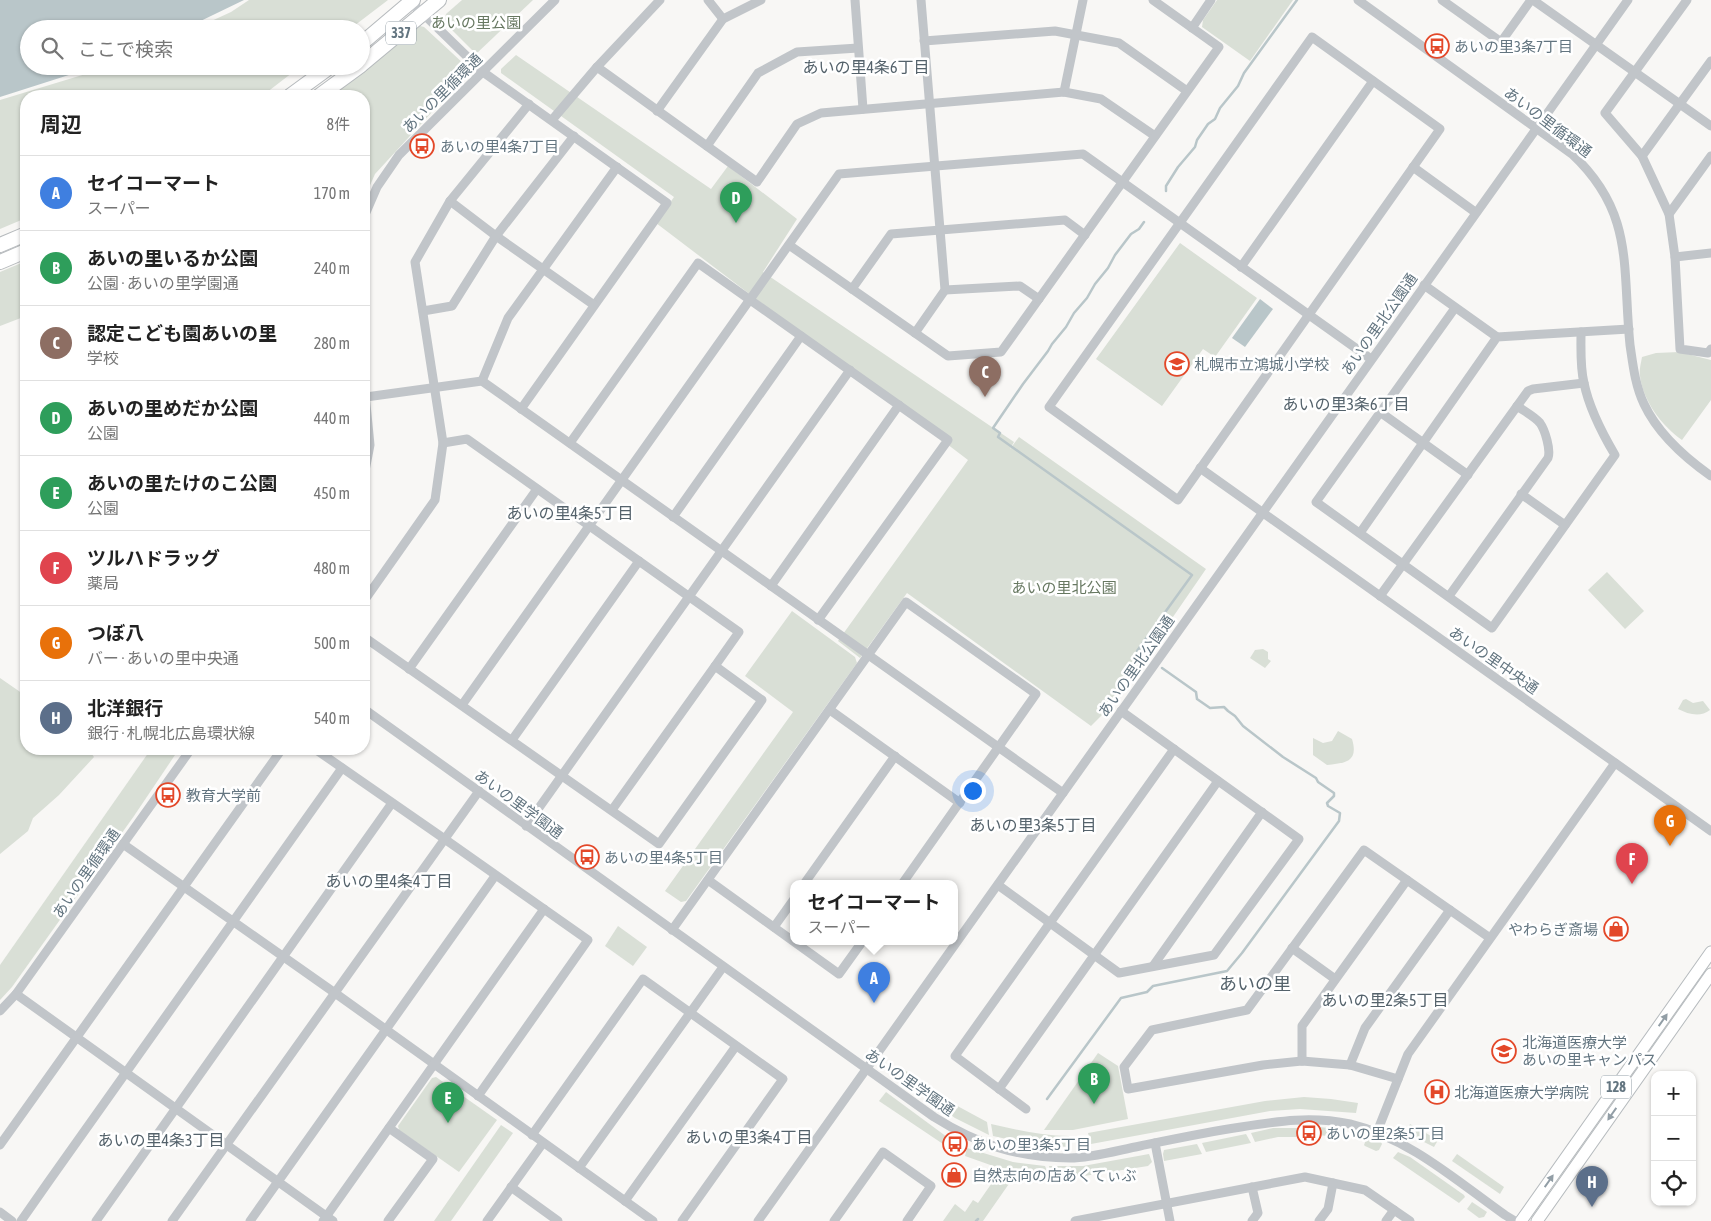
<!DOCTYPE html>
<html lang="ja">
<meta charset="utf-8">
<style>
:root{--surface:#fff;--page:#f2f2f2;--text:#222;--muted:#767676;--line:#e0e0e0;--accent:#0f766e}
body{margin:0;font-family:"Asap Condensed","Noto Sans JP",sans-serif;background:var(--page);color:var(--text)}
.controls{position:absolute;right:15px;bottom:15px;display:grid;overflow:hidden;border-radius:10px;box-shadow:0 1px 4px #0004}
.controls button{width:45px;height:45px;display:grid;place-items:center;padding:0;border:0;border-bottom:1px solid var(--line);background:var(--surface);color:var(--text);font:25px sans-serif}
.you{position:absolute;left:972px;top:790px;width:18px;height:18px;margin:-12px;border:4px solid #fff;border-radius:50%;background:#1a73e8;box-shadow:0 0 0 8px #1a73e833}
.badge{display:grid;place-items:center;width:32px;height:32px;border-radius:50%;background:var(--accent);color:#fff;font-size:16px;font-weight:700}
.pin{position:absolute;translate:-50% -41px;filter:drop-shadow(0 1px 2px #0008)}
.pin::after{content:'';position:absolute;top:26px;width:18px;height:15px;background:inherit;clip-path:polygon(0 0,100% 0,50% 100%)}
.popup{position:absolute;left:790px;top:880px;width:168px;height:65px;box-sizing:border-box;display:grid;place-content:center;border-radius:10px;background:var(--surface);filter:drop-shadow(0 1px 4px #0005);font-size:16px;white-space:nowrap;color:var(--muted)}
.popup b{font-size:19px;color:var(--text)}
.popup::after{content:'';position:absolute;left:50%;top:100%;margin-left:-10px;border:10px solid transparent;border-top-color:var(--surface)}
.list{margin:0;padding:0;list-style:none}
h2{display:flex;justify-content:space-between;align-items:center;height:65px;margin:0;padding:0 20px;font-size:21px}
h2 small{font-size:16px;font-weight:400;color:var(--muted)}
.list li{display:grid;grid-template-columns:32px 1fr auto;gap:15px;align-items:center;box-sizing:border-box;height:75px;padding:0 20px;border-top:1px solid var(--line)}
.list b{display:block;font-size:19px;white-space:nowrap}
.list p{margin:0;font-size:16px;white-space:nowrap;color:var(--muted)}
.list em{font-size:16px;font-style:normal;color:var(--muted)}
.icon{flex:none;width:28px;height:28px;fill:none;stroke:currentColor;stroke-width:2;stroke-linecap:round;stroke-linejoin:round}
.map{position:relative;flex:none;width:1711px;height:1221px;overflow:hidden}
.search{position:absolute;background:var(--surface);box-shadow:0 1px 4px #0004;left:20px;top:20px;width:350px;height:55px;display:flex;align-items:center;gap:12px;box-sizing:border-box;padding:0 18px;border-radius:28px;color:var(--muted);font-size:19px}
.panel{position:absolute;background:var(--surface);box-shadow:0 1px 4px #0004;left:20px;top:90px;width:350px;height:665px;border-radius:20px}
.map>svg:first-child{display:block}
</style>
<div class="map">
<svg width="1711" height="1221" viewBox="0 0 1711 1221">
<rect width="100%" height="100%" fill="#f8f7f5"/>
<g fill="#d9dfd6">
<path d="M249 0H388L350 29H194L231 12Z"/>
<path d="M462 0H533L476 54 444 22 446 14Z"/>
<path d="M1217 0H1293L1250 61 1202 27 1203 20Z"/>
<path d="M420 26 424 27 465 65 466 75 375 174 364 199V96H331Z"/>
<path d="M516 55 711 189 728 166 797 219 763 272 1014 442 1010 449 1019 437 1206 569 1113 704 1091 726 907 593 860 658 838 641 968 460 656 223 674 197 501 73V69Z"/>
<path d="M112 66H301L262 96H26V218L0 229V100Z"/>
<path d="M1180 243 1257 298 1215 357 1203 349 1162 406 1096 359Z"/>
<path d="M26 261V316L0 326V272Z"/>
<path d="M1679 352 1711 360V400L1682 440C1662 426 1643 401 1640 376 1639 370 1641 363 1642 357L1656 353Z"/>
<path d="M1607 572 1644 611 1625 629 1588 590Z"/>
<path d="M792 611 855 657 857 663 686 901 681 902 665 891 793 712 745 676Z"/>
<path d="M1263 649 1268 652V659L1271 661 1265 668 1250 658 1255 650Z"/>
<path d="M0 678 26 696V749H88L94 757 59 795 33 818 28 831 0 854Z"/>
<path d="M1686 699 1693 703 1703 701 1710 710C1700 718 1688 714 1678 709L1683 700Z"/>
<path d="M1338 731 1352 739C1359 762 1345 763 1327 765L1313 755V738L1323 743 1332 741Z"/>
<path d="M151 749H179L134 816 12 987 0 1000V965Z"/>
<path d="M618 926 647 947 633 966 605 946Z"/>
<path d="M1098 1053 1118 1066 1128 1119 1073 1130H1044Z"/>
<path d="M903 1069 928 1086 922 1095 897 1077Z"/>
<path d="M436 1077 497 1120 459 1172 399 1130 398 1126 432 1078Z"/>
<path d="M933 1089 950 1102 987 1122 989 1135 955 1118 927 1098Z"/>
<path d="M886 1092 947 1137 943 1144 879 1101Z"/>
<path d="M1304 1097 1331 1099 1358 1103 1356 1113 1300 1109 1270 1111 1091 1144 1088 1133 1265 1101Z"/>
<path d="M991 1124C1017 1130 1042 1136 1069 1136V1147L1029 1144 993 1136Z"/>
<path d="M1410 1124 1438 1140 1434 1147 1406 1133Z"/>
<path d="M501 1125 513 1133 451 1221H434Z"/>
<path d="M1319 1127 1338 1129 1339 1132 1338 1137 1318 1135Z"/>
<path d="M1273 1128H1297L1299 1133 1296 1137H1278L1255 1142 1251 1133Z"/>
<path d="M1246 1134 1251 1143 1206 1152 1202 1143Z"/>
<path d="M1367 1137 1381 1142 1382 1144 1379 1150 1376 1151 1365 1146 1364 1145Z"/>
<path d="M1197 1144 1202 1154 1164 1161 1163 1154 1164 1150Z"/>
<path d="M967 1148 1013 1162 1045 1166 1049 1176 996 1167 965 1156Z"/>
<path d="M1398 1152 1410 1157 1464 1195 1465 1197 1459 1203 1393 1158Z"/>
<path d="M1149 1154 1152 1162 1148 1166 1084 1176 1051 1177 1049 1166H1083Z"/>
<path d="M1457 1154 1504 1187 1500 1194 1452 1161Z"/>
<path d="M996 1177 1013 1178 983 1221H943L955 1204 965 1212 973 1200 978 1203Z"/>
<path d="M1472 1202 1487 1212 1484 1217 1479 1218 1467 1209Z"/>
</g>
<g fill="#b9c6c9">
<path d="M0 0H244L184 29H29V66H97L0 97Z"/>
<path d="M1260 299 1273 309 1245 347 1232 338Z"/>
</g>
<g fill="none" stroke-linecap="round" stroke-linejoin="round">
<g stroke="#b9c6c9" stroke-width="2.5">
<path d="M1166 191V186L1178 167 1195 147 1197 140 1208 124 1215 119 1220 108 1238 86 1244 73 1297 0"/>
<path d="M1144 222 1139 229 1131 234 1115 255 1108 268 1095 284 1087 298 1074 313 1066 327 1052 344 1048 351 1023 384 993 428 1000 433 998 437 1192 575 1137 651 1148 658"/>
<path d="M1047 1099 1121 998 1147 992 1153 986 1227 971 1242 953 1339 821 1340 813 1328 806 1327 803 1334 796V793L1318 782 1316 778 1283 757 1243 726 1235 716 1228 711 1224 707 1210 708 1197 699 1196 692 1162 668"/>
<path d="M976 1221 978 1219"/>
</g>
<g stroke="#b6bbbe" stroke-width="13">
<g id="major">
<path d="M1521 1221 1711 952"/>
<path d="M1537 1221 1711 974"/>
</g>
</g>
<g stroke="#b6babd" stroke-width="16">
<g id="highway">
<path d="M361 44 413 0"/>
<path d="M361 65 439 0"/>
<path d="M290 96 331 66"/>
<path d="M319 96 360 66"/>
<path d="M0 245 26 234"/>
<path d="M0 262 26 251"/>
</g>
</g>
<g stroke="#c1c5c9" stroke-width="9">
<path d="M708 0 723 19"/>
<path d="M855 0 863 109"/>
<path d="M1358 0 1572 154C1635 213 1622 267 1630 345 1633 365 1635 385 1644 404 1658 434 1684 457 1711 476"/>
<path d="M1442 0 1501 42 1531 0"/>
<path d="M1533 0 1711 126"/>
<path d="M1687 0 1605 113 1642 156 1669 214 1675 257 1680 349 1708 353 1711 349"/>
<path d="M411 2 483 72 667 203 521 409"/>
<path d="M1192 28 1211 0"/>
<path d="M1312 37 1440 129 1178 500 1049 407Z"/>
<path d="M924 41 1055 31 1119 43 1187 91"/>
<path d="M597 67 757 182 797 124 821 113 1064 92 1101 99 1155 136"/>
<path d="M1064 92 1083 0"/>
<path d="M657 111 723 19 761 0"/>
<path d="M552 120 597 67 660 0"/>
<path d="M707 146 758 73 797 52 858 48"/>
<path d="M1642 156 1711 61"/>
<path d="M1413 167 1475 212"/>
<path d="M450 201 496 236 594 305"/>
<path d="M1669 214 1711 156"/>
<path d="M364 217 377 187 399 155 555 0"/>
<path d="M789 245 948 356 1001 352 1219 47 1153 0"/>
<path d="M1675 257 1711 253"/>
<path d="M1241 267 1373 81"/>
<path d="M1424 285 1497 337"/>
<path d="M852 289 891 234 1065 220 1085 235"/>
<path d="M945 290 1020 286 1039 299"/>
<path d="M1455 308 1316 502 1492 628 1615 455C1602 433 1589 408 1584 383 1580 367 1581 349 1581 332"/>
<path d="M423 311 452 306 496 236 574 136"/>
<path d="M915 333 945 290 921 0"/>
<path d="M482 381 508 318 617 167"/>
<path d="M364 384 370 445 364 476"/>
<path d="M366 397 482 381 1063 793"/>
<path d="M1380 412 1468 475"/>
<path d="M570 443 698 263 948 440 818 620"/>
<path d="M1200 468 1711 831"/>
<path d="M1521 494 1565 525"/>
<path d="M673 517 801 336"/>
<path d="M1360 533 1497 337 1629 329"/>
<path d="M771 586 899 405"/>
<path d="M1380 596 1528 391 1533 389 1584 383"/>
<path d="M1449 596 1548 458C1551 450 1545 430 1540 423 1535 417 1524 411 1517 406"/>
<path d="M364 601 435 500 443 443 415 262 450 201 529 104"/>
<path d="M364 637 659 844 762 700 715 666 739 632 467 439 443 443"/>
<path d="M409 669 537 489"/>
<path d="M462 705 839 174 1083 154 1371 359"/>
<path d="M364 709 934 1117C977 1144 1018 1158 1070 1158 1092 1158 1119 1150 1140 1146 1174 1139 1207 1132 1241 1127 1279 1121 1312 1116 1350 1124 1409 1138 1457 1181 1505 1215L1515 1221"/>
<path d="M830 710 960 803"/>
<path d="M512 740 639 561"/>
<path d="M315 749C406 812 498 876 588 940L478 1096"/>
<path d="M612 810 715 666"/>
<path d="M526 826 850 370"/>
<path d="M123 844 335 993 653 1221"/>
<path d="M708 880 839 974 862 942"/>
<path d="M804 884 895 756"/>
<path d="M998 885 1119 973 1214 955 1299 839 1121 711"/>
<path d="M774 927 794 899"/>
<path d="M672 930 906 602 1036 694 902 884"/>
<path d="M1292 948 1335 979"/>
<path d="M1153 966 1262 812"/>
<path d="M16 994 333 1221"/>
<path d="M0 1011 16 994 191 749"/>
<path d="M1302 1061V1026L1407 880"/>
<path d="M1350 1065 1365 1028 1450 910"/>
<path d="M1398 1079 1350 1065 1302 1061 1263 1065 1128 1089 1124 1067 1152 1030 1247 1010 1364 850 1490 938"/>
<path d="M999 1089 1218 781"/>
<path d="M1026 1109 955 1056 1174 749"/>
<path d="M1377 1132 1408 1054 1615 763"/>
<path d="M532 1135 643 979 783 1079 682 1221"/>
<path d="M1155 1143 1170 1221"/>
<path d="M0 1145 282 749"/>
<path d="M579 1168 723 967"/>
<path d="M511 1187 558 1221"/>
<path d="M1252 1187 1258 1213 1252 1221"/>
<path d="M625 1201 736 1046"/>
<path d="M0 1212 12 1221"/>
<path d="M21 1221C127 1069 236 919 342 768"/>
<path d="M96 1221 392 803"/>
<path d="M172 1221 479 791"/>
<path d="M250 1221 495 876"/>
<path d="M323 1221 544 909"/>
<path d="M388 1221 433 1159 389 1128"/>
<path d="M487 1221 543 1143"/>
<path d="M758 1221 1628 0"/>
<path d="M834 1221 883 1152 931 1186 907 1221"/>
<path d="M1075 1221 1305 1177 1365 1190 1410 1221"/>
<path d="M1319 1221 1328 1209 1333 1183"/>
<path d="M1386 1221 1394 1210"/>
</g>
<use href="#major" stroke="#fff" stroke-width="11"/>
<use href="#highway" stroke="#fff" stroke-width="14"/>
</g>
<defs><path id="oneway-solid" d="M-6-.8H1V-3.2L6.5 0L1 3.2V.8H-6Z" transform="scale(1.25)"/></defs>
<g fill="#929ea6">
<use href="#oneway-solid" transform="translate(1663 1020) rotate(-55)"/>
<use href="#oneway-solid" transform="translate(1612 1114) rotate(125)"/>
<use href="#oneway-solid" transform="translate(1549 1181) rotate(-55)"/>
</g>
<defs>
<g id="bus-ring" transform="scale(1.25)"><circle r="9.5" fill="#fff" stroke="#e34829" stroke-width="1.5"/><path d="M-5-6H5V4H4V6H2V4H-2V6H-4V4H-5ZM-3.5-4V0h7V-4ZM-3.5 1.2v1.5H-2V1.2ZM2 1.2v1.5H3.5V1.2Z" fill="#e34829"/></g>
<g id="school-ring" transform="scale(1.25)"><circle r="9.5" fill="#fff" stroke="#e34829" stroke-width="1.5"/><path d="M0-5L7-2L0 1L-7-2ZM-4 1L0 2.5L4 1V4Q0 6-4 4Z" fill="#e34829"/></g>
<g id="shop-ring" transform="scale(1.25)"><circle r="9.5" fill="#fff" stroke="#e34829" stroke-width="1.5"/><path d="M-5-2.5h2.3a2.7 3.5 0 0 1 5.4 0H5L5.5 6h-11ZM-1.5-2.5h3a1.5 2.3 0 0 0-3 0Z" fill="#e34829"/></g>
<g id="university-ring" transform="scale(1.25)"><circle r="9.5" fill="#fff" stroke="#e34829" stroke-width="1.5"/><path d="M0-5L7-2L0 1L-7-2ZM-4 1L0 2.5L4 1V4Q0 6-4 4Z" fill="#e34829"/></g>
<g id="hospital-ring" transform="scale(1.25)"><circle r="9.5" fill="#fff" stroke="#e34829" stroke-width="1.5"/><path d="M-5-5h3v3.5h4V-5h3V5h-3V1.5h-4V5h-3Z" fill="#e34829"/></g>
</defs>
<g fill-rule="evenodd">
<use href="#bus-ring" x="1437" y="46"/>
<use href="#bus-ring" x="422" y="146"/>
<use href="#school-ring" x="1177" y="364"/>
<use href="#bus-ring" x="168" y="795"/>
<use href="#bus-ring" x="587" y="857"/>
<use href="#shop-ring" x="1616" y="929"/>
<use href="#university-ring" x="1504" y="1051"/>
<use href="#hospital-ring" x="1437" y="1092"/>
<use href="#bus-ring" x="1309" y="1133"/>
<use href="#bus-ring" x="955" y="1144"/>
<use href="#shop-ring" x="954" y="1175"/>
</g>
<g text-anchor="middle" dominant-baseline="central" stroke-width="5" stroke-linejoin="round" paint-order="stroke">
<g fill="#fff" stroke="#929ea6" stroke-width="1">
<rect x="386" y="21.5" width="30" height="23" rx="4"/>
<rect x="1601" y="1075.5" width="30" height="23" rx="4"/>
</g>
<g font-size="14" font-weight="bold" fill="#637580">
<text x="401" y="33">337</text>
<text x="1616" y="1087">128</text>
</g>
<g font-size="15" fill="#677861" stroke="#fff">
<text x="476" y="22">あいの里公園</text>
<text x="1064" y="587">あいの里北公園</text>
</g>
<g font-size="15" fill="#637580" stroke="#fff" text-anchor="start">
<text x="1454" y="46">あいの里3条7丁目</text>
<text x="440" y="146">あいの里4条7丁目</text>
<text x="1194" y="364">札幌市立鴻城小学校</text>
<text x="186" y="795">教育大学前</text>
<text x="604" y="857">あいの里4条5丁目</text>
<text x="1598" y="929" text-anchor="end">やわらぎ斎場</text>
<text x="1522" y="1042">北海道医療大学<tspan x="1522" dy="17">あいの里キャンパス</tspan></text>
<text x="1454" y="1092">北海道医療大学病院</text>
<text x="1326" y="1133">あいの里2条5丁目</text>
<text x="972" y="1144">あいの里3条5丁目</text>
<text x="972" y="1175">自然志向の店あくてぃぶ</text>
</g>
<g font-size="15" fill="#637580" stroke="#fff">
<text transform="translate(442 93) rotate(-45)">あいの里循環通</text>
<text transform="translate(1548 122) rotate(37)">あいの里循環通</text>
<text transform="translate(1379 324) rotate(-55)">あいの里北公園通</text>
<text transform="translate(1494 660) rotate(35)">あいの里中央通</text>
<text transform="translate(1136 666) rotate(-55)">あいの里北公園通</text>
<text transform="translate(519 804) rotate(36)">あいの里学園通</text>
<text transform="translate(86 873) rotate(-55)">あいの里循環通</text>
<text transform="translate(910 1082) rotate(35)">あいの里学園通</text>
</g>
<g font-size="16" fill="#54626b" stroke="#fff">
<text x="866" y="67">あいの里4条6丁目</text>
<text x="1346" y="404">あいの里3条6丁目</text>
<text x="570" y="513">あいの里4条5丁目</text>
<text x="1033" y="825">あいの里3条5丁目</text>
<text x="389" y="881">あいの里4条4丁目</text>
<text x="1385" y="1000">あいの里2条5丁目</text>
<text x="749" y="1137">あいの里3条4丁目</text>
<text x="161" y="1140">あいの里4条3丁目</text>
</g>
<g font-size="18" fill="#54626b" stroke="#fff">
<text x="1255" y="983">あいの里</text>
</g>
</g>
</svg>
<div class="controls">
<button>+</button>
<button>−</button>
<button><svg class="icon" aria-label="locate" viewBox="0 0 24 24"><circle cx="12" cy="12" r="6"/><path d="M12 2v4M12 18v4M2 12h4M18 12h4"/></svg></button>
</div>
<div class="you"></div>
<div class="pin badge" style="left:874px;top:1003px;background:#3f7fe0">A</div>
<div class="popup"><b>セイコーマート</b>スーパー</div>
<div class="pin badge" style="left:1094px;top:1104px;background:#2e9e5b">B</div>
<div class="pin badge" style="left:985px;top:397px;background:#8d6e63">C</div>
<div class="pin badge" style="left:736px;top:223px;background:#2e9e5b">D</div>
<div class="pin badge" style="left:448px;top:1123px;background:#2e9e5b">E</div>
<div class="pin badge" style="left:1632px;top:884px;background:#e0444e">F</div>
<div class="pin badge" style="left:1670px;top:846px;background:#e8710a">G</div>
<div class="pin badge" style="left:1592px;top:1207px;background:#5c6f8a">H</div>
<div class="search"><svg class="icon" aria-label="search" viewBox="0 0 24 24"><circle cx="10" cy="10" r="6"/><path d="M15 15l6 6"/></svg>ここで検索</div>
<section class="panel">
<h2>周辺<small>8件</small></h2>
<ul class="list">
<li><span class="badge" style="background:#3f7fe0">A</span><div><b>セイコーマート</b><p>スーパー</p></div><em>170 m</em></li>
<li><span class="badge" style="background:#2e9e5b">B</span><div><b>あいの里いるか公園</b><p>公園 · あいの里学園通</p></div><em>240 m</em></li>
<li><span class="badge" style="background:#8d6e63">C</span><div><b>認定こども園あいの里</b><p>学校</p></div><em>280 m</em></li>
<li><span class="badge" style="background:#2e9e5b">D</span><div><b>あいの里めだか公園</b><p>公園</p></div><em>440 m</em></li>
<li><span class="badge" style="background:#2e9e5b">E</span><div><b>あいの里たけのこ公園</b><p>公園</p></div><em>450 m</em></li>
<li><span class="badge" style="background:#e0444e">F</span><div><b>ツルハドラッグ</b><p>薬局</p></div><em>480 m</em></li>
<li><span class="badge" style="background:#e8710a">G</span><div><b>つぼ八</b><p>バー · あいの里中央通</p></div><em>500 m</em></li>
<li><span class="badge" style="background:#5c6f8a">H</span><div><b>北洋銀行</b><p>銀行 · 札幌北広島環状線</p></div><em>540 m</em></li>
</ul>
</section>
</div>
